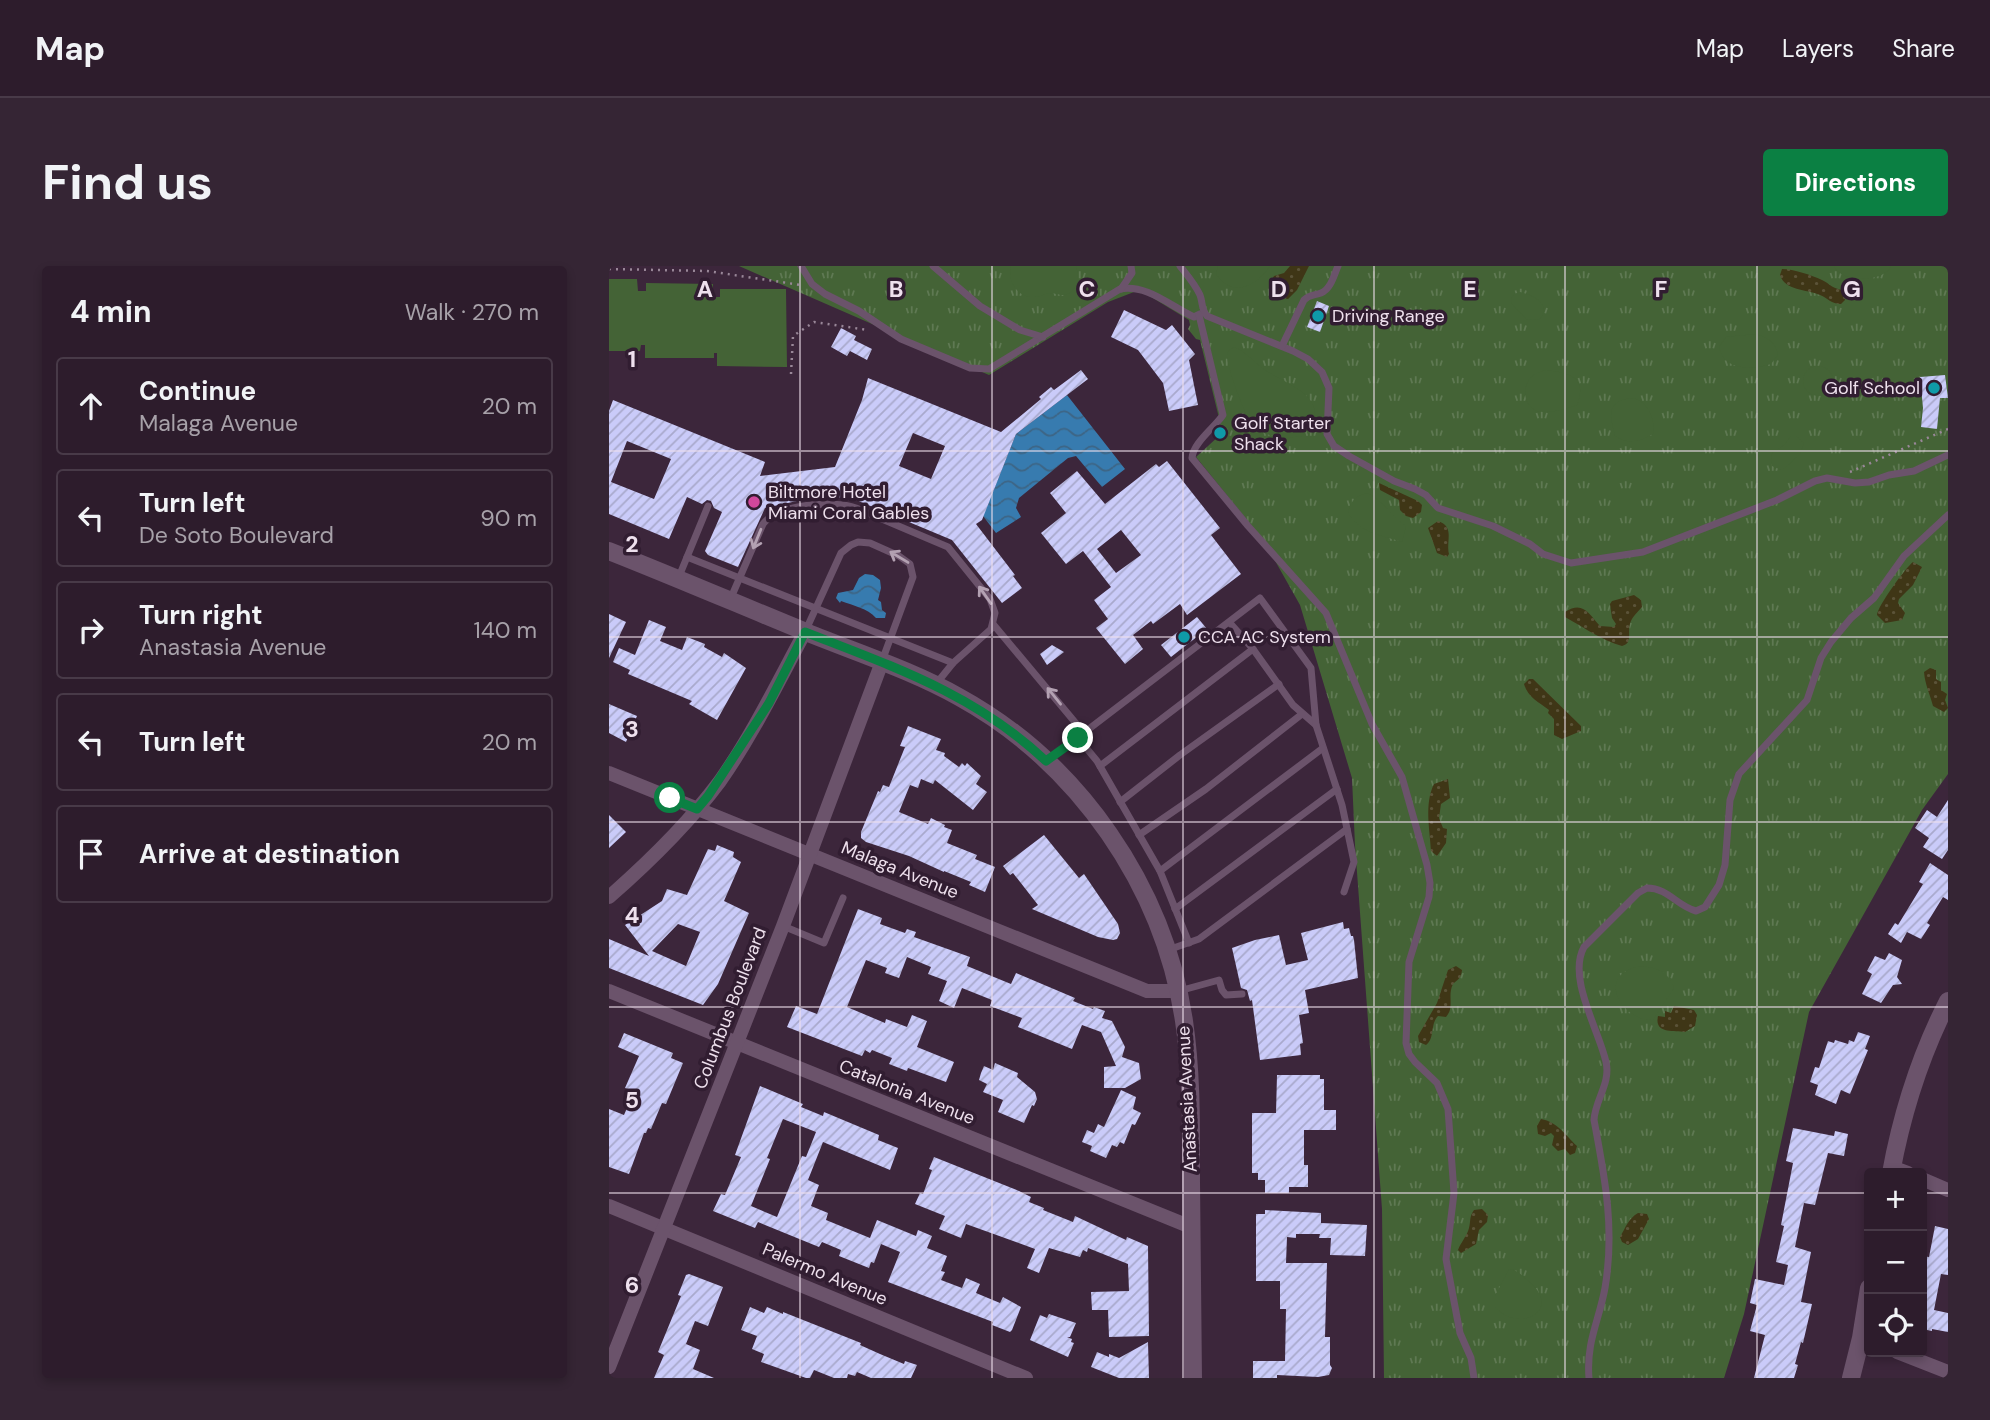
<!DOCTYPE html>
<meta charset="utf-8">
<style>
:root{--surface:#2d1c2c;--page:#352534;--text:#f1f3f6;--muted:#a7a1a9;--line:#483a48;--accent:#0b8043}
body{margin:0;font-family:"DM Sans",sans-serif;background:var(--page);color:var(--text)}
.controls{position:absolute;right:21px;bottom:21px;display:grid;overflow:hidden;border-radius:7px;box-shadow:0 4px 10px #0003}
.controls button{width:63px;height:63px;display:grid;place-items:center;padding:0;border:0;border-bottom:2px solid var(--line);background:var(--surface);color:var(--text);font:35px sans-serif}
.stop{position:absolute;width:21px;height:21px;margin:-16px;border:5px solid #0b8043;border-radius:50%;background:#fff}
.stop.end{background:#0b8043;border-color:#fff;box-shadow:0 2px 7px #0008}
.list{margin:0;padding:0;list-style:none}
h2{display:flex;justify-content:space-between;align-items:center;height:91px;margin:0;padding:0 28px;font-size:30px}
h2 small{font-size:23px;font-weight:400;color:var(--muted)}
.list li{display:grid;grid-template-columns:46px 1fr auto;gap:21px;align-items:center;box-sizing:border-box;height:98px;margin:0 14px 14px;padding:0 14px;border:2px solid var(--line);border-radius:7px}
.list b{display:block;font-size:26px;white-space:nowrap}
.list p{margin:0;font-size:23px;white-space:nowrap;color:var(--muted)}
.list em{font-size:23px;font-style:normal;color:var(--muted)}
.icon{flex:none;width:38px;height:38px;fill:none;stroke:currentColor;stroke-width:2;stroke-linecap:round;stroke-linejoin:round}
.map{position:relative;flex:none;width:1339px;height:1112px;overflow:hidden;border-radius:7px}
header{display:flex;align-items:center;gap:42px;box-sizing:border-box;height:98px;padding:0 35px;background:var(--surface);border-bottom:2px solid var(--line)}
header strong{font-size:33px}
nav{display:flex;gap:38px;margin-inline-start:auto;font-size:24px}
.intro{display:flex;align-items:center;justify-content:space-between;box-sizing:border-box;height:168px;padding:0 42px}
h1{margin:0;font-size:49px}
.button{padding:18px 32px;border-radius:7px;background:var(--accent);color:#fff;font-size:24px;font-weight:700}
main{display:flex;gap:42px;padding:0 42px}
aside{flex:1;background:var(--surface);border-radius:7px;box-shadow:0 4px 10px #0003}
.map>svg:first-child{display:block}
</style>
<header>
<strong>Map</strong>
<nav><a>Map</a><a>Layers</a><a>Share</a></nav>
</header>
<div class="intro"><h1>Find us</h1><a class="button">Directions</a></div>
<main>
<aside>
<h2>4 min<small>Walk · 270 m</small></h2>
<ul class="list">
<li><svg class="icon" aria-label="ahead" viewBox="0 0 24 24"><path d="M12 20V5M6 11l6-6 6 6"/></svg><div><b>Continue</b><p>Malaga Avenue</p></div><em>20 m</em></li>
<li><svg class="icon" aria-label="left" viewBox="0 0 24 24"><path d="M17 20v-9H6M10 6l-5 5 5 5"/></svg><div><b>Turn left</b><p>De Soto Boulevard</p></div><em>90 m</em></li>
<li><svg class="icon" aria-label="right" viewBox="0 0 24 24"><path d="M7 20v-9h11M14 6l5 5-5 5"/></svg><div><b>Turn right</b><p>Anastasia Avenue</p></div><em>140 m</em></li>
<li><svg class="icon" aria-label="left" viewBox="0 0 24 24"><path d="M17 20v-9H6M10 6l-5 5 5 5"/></svg><div><b>Turn left</b></div><em>20 m</em></li>
<li><svg class="icon" aria-label="arrive" viewBox="0 0 24 24"><path d="M6 21V4h12l-3 4 3 4H6"/></svg><div><b>Arrive at destination</b></div></li>
</ul>
</aside>
<div class="map">
<svg width="1339" height="1112" viewBox="0 0 1339 1112">
<defs>
<pattern id="grass-tufts" width="24" height="20" patternUnits="userSpaceOnUse" patternTransform="scale(1.75)"><rect width="24" height="20" fill="#446336"/><path d="M3 7l-1-3M5 7V3M7 7l1-3M15 17l-1-3M17 17v-4M19 17l1-3" fill="none" stroke="#5f7953"/></pattern>
<pattern id="sand-dots" width="8" height="8" patternUnits="userSpaceOnUse" patternTransform="scale(1.75)"><rect width="8" height="8" fill="#3f3616"/><path d="M2 2h.1M6 6h.1" fill="none" stroke="#5b5338" stroke-width="1.8" stroke-linecap="round"/></pattern>
<pattern id="water-waves" width="16" height="10" patternUnits="userSpaceOnUse" patternTransform="scale(1.75)"><rect width="16" height="10" fill="#377baf"/><path d="M0 5q4-4 8 0t8 0" fill="none" stroke="#3d6585"/></pattern>
<pattern id="building-hatch" width="6" height="6" patternUnits="userSpaceOnUse" patternTransform="scale(1.75)"><rect width="6" height="6" fill="#cacbf9"/><path d="M-1 1l2-2M0 6l6-6M5 7l2-2" fill="none" stroke="#a9a9cc"/></pattern>
</defs>
<rect width="100%" height="100%" fill="#3c263b"/>
<path fill="url(#grass-tufts)" d="M130 0H1339V508L1313 544 1200 746 1135 1048 1115 1112H775L773 943 746 579 743 512 691 339 655 275 587 191 611 169V156L591 74 587 73 579 63 581 59 580 54 534 26H525L499 36 380 109Z"/>
<g fill="url(#sand-dots)">
<path d="M700 0 688 24 679 33 669 31 662 24 661 17 665 10 675 7 681 0Z"/>
<path d="M1173 3C1185 3 1202 9 1213 14 1221 18 1224 23 1234 24L1236 34 1232 38C1222 38 1219 32 1211 29 1197 23 1176 25 1171 9Z"/>
<path d="M770 217 809 235 813 239 812 246 804 252 797 250 791 244 790 234 771 224Z"/>
<path d="M829 255C846 261 837 274 840 288L838 291 828 287 819 262Z"/>
<path d="M1304 296 1313 301 1304 319 1290 333 1289 337 1296 347 1293 354 1276 357 1268 349C1268 341 1297 301 1304 296Z"/>
<path d="M1025 329 1032 334 1033 341C1029 346 1024 350 1022 355 1017 366 1025 377 1013 380 992 374 976 362 956 351V346C974 334 980 348 991 360L1005 361 1007 358 1003 352 1001 338 1003 335Z"/>
<path d="M1321 402 1327 404V413L1332 416V424L1338 428 1336 434 1339 442 1335 446 1324 440C1321 428 1316 419 1315 406Z"/>
<path d="M920 413H924L972 460V465L953 473 945 469V453L939 447 940 444C930 436 919 432 915 418Z"/>
<path d="M839 513 841 532 832 538 830 552 834 562 838 563 837 577 828 590 822 585C821 564 815 538 825 518Z"/>
<path d="M847 700 853 704C852 713 849 713 844 718 838 730 846 741 837 751L829 750C821 758 826 773 817 779L810 776 809 770 828 737 839 704Z"/>
<path d="M1065 740 1085 744 1088 749 1086 760 1076 766C1064 764 1045 768 1049 750L1056 751V745L1062 747Z"/>
<path d="M932 853C949 856 956 869 968 880L966 887 961 889 956 883 949 885 943 879 945 870 942 867 936 870 929 868 928 860Z"/>
<path d="M873 943 879 949 878 956 870 964 867 978 852 987 849 984C852 976 858 970 860 962 862 954 860 951 865 944Z"/>
<path d="M1029 947 1038 948 1040 953 1029 973 1019 979 1013 976 1011 971C1017 961 1019 953 1029 947Z"/>
</g>
<g fill="#446336">
<path d="M402 0H467C471 12 468 29 452 29 448 28 445 27 441 27 435 28 430 31 425 31 408 32 398 14 402 0Z"/>
<path d="M609 0H661C647 20 624 33 607 8Z"/>
<path d="M1225 0H1282C1275 17 1231 17 1225 0Z"/>
<path d="M0 13H28L29 25H37V17L104 18V31H111V23H177L178 101 108 100V87H105V92H36V79H32L31 85H0Z"/>
<path d="M911 26C924 29 944 39 930 54L917 53 903 38 902 33 905 28Z"/>
<path d="M1146 68C1158 71 1167 76 1169 89L1162 98C1143 104 1115 105 1110 81L1117 71Z"/>
<path d="M625 81C636 85 646 97 656 104 680 120 729 134 693 170 675 173 655 172 642 157 636 150 617 98 618 89 619 84 621 84 625 81Z"/>
<circle cx="1209" cy="115" r="15"/>
<path d="M937 104C959 107 979 110 968 139 957 143 940 148 928 145 912 139 913 116 926 108 930 106 933 105 937 104Z"/>
<path d="M1022 132C1038 133 1047 153 1044 168 1033 175 1018 179 1006 170 1002 151 995 136 1022 132Z"/>
<path d="M1182 170H1187L1195 177 1191 188 1176 202 1172 204 1163 200 1162 188 1175 179Z"/>
<path d="M758 227C775 235 782 250 797 260L793 276C773 269 749 267 739 246 742 235 746 230 758 227Z"/>
<path d="M1033 700C1048 702 1060 706 1065 722L1044 754C1013 756 984 707 1033 700Z"/>
<path d="M900 1003C909 1004 912 1009 918 1014 956 1043 911 1069 886 1041V1030Z"/>
</g>
<g fill="url(#water-waves)">
<path d="M458 129 516 203 493 221 467 190 459 192 410 232 407 242 412 251 387 267 374 250 407 168Z"/>
<path d="M256 308 264 309 271 314 272 322 269 334 272 336 273 344 277 347 276 352H267C258 342 245 340 232 335L231 337 227 332 229 327 244 324 250 312Z"/>
</g>
<g fill="url(#building-hatch)" fill-rule="evenodd">
<path d="M708 35 720 40 711 66 698 61Z"/>
<path d="M515 44 557 64 563 59 586 88 580 94 589 139 560 145 554 117 529 84 502 71Z"/>
<path d="M232 62 247 70 245 74 263 83 258 94 241 85 238 90 222 81Z"/>
<path d="M472 104 479 113 407 168 373 254 367 258 406 309 404 310 413 322 393 337 343 274 240 231 197 233 156 242 129 301 99 289 96 285 113 246 105 242 102 235 98 234 93 238 78 231 60 273 0 248V145L4 134 156 196 151 210 226 201 253 134 259 112 392 166 432 133 430 131 442 121 445 124ZM304 167 336 180 322 213 290 200ZM18 175 62 193 45 233 2 216Z"/>
<path d="M1336 109 1339 132H1331L1328 163 1312 161 1314 142 1311 111Z"/>
<path d="M558 195 611 262 602 269 632 308 578 349 571 338 544 358 542 355 524 369 534 383 516 398 487 362 499 353 485 334 502 321 474 285 457 298 432 267 457 247 441 227 468 205 496 238 547 198 550 201ZM512 264 532 289 507 307 488 283Z"/>
<path d="M0 348 17 356 0 392Z"/>
<path d="M588 351 598 363 562 391 552 379Z"/>
<path d="M40 354 57 361 51 375 73 384 78 371 96 378 95 381 113 391 115 387 137 402 108 454 80 438 83 435 19 408 21 404 4 396 10 382 26 389Z"/>
<path d="M443 379 455 386 438 399 431 388Z"/>
<path d="M0 438 28 450 17 476 0 467Z"/>
<path d="M299 460 332 473 327 484 336 487 335 490 350 501 353 497 356 500 358 497 372 510 367 518 378 526 364 544 326 514 324 518 312 513 309 522 301 519 290 546 319 558 322 552 336 559 335 561 343 564 338 577 368 589 366 593 386 601 376 626 360 619 362 616 335 605V606L300 590 257 576 252 572V566L269 525 271 526 274 519 280 521 296 481 291 480Z"/>
<path d="M1339 534V584L1333 593 1314 581 1320 572 1306 562 1318 544 1328 551Z"/>
<path d="M0 549 17 566 0 582Z"/>
<path d="M435 569 470 612 475 608 509 658 511 667 508 673 504 674 489 671 423 643 429 639 404 607 401 609 394 600Z"/>
<path d="M108 579 125 586 124 591 132 596 115 635 140 647 109 718 94 739 0 702V673L40 690 16 659 53 635 58 623 78 629 99 583 106 585ZM69 658 91 666 77 700 43 685Z"/>
<path d="M1321 597 1339 609V634L1334 631 1318 657 1321 659 1312 673 1298 666 1292 677 1279 668 1286 657 1289 659 1314 618 1310 616Z"/>
<path d="M249 643 273 652 271 658 296 667 298 663 307 666 305 671 361 691 358 700 402 718 407 707 466 732 464 735 484 743 485 741 496 745 493 752 503 755 516 781 513 791 530 797 532 813 516 822H495V801L507 800 492 766 473 759 463 783 409 761 413 752 381 740 383 734 353 722 345 742 330 735 338 715 319 708 322 701 298 691 290 712 276 707 278 702 257 694 238 741 276 757 277 753 298 761 303 749 318 755 308 781 345 796 337 816 299 802 298 805 280 798 283 792 263 784 261 787 256 784 253 790 178 761 187 740 208 748Z"/>
<path d="M734 656 735 663 740 662 742 670H744L745 674 749 712 696 724 700 747 690 749 694 777 691 778 692 789 651 794 643 734 641 735 638 724 632 722 623 682 646 674 670 669 677 699 699 694 692 667Z"/>
<path d="M1280 687 1293 694 1288 711 1293 718 1284 719 1272 737 1253 728 1263 708 1258 705 1266 690 1276 694Z"/>
<path d="M1249 766 1261 770 1256 783 1259 784 1241 828 1232 824 1227 838 1206 829 1209 819 1201 816 1206 801 1210 802 1219 775 1225 777 1226 774 1239 778 1240 774 1245 776Z"/>
<path d="M15 767 64 787 62 792 74 797 57 838 53 837 42 863 39 862 37 867H35L20 908 0 901V843L15 849 25 825 16 822 30 790 9 781Z"/>
<path d="M386 797 409 807 408 811 426 826 428 833 425 840 423 839 415 857 389 846 394 834 374 826 378 818 370 814 372 807 375 800 384 804Z"/>
<path d="M668 809H711V813H715V844H727V864H695V899H699V921H680V927H656V914H649V907H643V847H667Z"/>
<path d="M151 820 194 838 192 841 214 850 215 846 270 869 269 874 289 882 281 904 214 876 199 914 210 919 202 940 219 947 217 954 261 972 268 954 307 970 309 964 323 970 318 982 338 990 332 1005 336 1006 332 1014 353 1022 357 1012 371 1018 367 1027 391 1037 394 1031 412 1041 403 1064 401 1066 383 1059 384 1056 279 1016 291 986 272 978 265 997 262 996 260 1002 230 990 232 984 213 976 210 981 149 956 146 962 104 945 112 928 116 929 132 891 126 889ZM174 853 207 866 197 891 193 890 168 951 142 940 161 893 158 892Z"/>
<path d="M512 824 527 831 524 843 532 847 526 859 523 858 515 878 511 876 508 881 503 879 497 892 481 885 483 880 473 876 478 864 485 867 489 858 495 861Z"/>
<path d="M1184 862 1225 870 1226 865 1239 868 1235 890 1219 887 1206 939 1195 937 1186 981 1202 986 1192 1036 1203 1038 1194 1077 1192 1076 1186 1098 1189 1099 1185 1112H1145L1156 1069 1141 1065 1148 1039 1141 1037 1146 1013 1175 1019 1179 999 1167 996 1175 960 1172 959 1184 897 1177 895Z"/>
<path d="M325 891 410 925 422 931 420 936 435 942 434 944 464 956 466 950 517 974 518 971 539 980 540 1070 500 1071 499 1044H483L482 1026 520 1025 519 998 479 982 478 986 474 984 471 991 440 982 430 1007 418 1002 426 983 357 958 352 972 330 963 336 950 306 938 311 927 314 928 323 904 320 903Z"/>
<path d="M656 944 712 947V957L758 959 756 990 721 989 722 972H710L711 968H687V972L678 971 677 997H718L716 1071H721V1099L723 1102 720 1109 709 1111 668 1109V1112H644V1095H676L677 1043H671V1015H647V948H656Z"/>
<path d="M1326 960 1339 963V1009L1332 1008 1325 1044 1339 1047V1066L1323 1063V1065L1313 1063V990L1320 991Z"/>
<path d="M80 1008 114 1021 99 1060 86 1055 77 1078 91 1084 84 1103 105 1112H45L55 1089 49 1086 72 1030 69 1029 77 1009Z"/>
<path d="M141 1041 155 1047 158 1041 174 1048V1046L252 1077 251 1079 271 1088 295 1098 296 1095 308 1099 302 1112H262L248 1106 246 1110 239 1108 238 1112H225L205 1104 201 1112H197L169 1102 152 1096 155 1088 143 1083 148 1070 132 1064Z"/>
<path d="M440 1048 467 1057 461 1071H458L463 1073 462 1076 465 1077 459 1091 421 1074 431 1049 438 1052Z"/>
<path d="M539 1076 540 1112H510L482 1101 488 1086 500 1091V1088L510 1092Z"/>
</g>
<g fill="none" stroke-linecap="round" stroke-linejoin="round">
<g stroke="#998798" stroke-width="2.5" stroke-dasharray="2 5" stroke-linecap="butt">
<path d="M0 3 98 5 192 19"/>
<path d="M182 108 184 70 205 56 259 64"/>
<path d="M1241 206 1339 163"/>
</g>
<g stroke="#6b536b" stroke-width="7">
<path d="M192 0 203 18 216 28 250 45 292 73 361 102 380 103 511 23C538 18 561 40 585 51L591 48"/>
<path d="M324 0 371 40 411 64 434 71"/>
<path d="M571 0C578 9 586 18 591 29 594 37 592 43 598 50L684 85 699 93 713 106 720 122 718 168 725 180 740 190 785 215 806 223 817 229 829 242 884 260 921 278 934 288 962 297 1034 286 1168 234 1206 215 1218 212 1246 217 1260 216 1280 209 1305 205 1339 189"/>
<path d="M512 23 523 7 522 0"/>
<path d="M590 49 614 149C605 162 584 177 583 192L639 260 717 347 763 458 793 511 818 599 821 617 820 631 800 696 797 777 800 788 806 796 828 817 839 843 845 927 837 993 851 1067 862 1092 865 1112"/>
<path d="M673 80 695 34C701 28 704 30 712 27 722 23 725 9 729 0"/>
<path d="M78 291 344 397"/>
<path d="M69 313 99 240"/>
<path d="M121 334 154 258C169 238 224 234 247 242L339 281 381 333 386 347 382 363 344 397 327 418"/>
<path d="M621 357 644 383 684 439 707 459"/>
<path d="M384 358 475 467"/>
<path d="M196 366 232 287 242 279 249 276 261 277 290 290 301 298 304 311 273 395"/>
<path d="M469 472 488 495 551 605 580 677"/>
<path d="M438 495 651 332 702 402 707 459 733 539 745 596 735 626"/>
<path d="M491 500 644 383"/>
<path d="M511 536 571 489 670 418"/>
<path d="M530 569 597 523 693 448"/>
<path d="M551 605 714 482"/>
<path d="M566 643 728 523"/>
<path d="M174 660 215 677 234 632"/>
<path d="M559 684 590 673 738 563"/>
<path d="M570 725 610 714 613 724 617 729 633 728"/>
<path d="M980 1112C977 1076 990 1055 996 1022 1006 963 996 912 985 854 986 834 1002 817 997 796 990 764 958 712 975 681L1029 627 1038 622C1059 622 1068 640 1087 645L1096 641 1110 619 1116 599 1121 534 1130 508 1198 434 1212 392 1222 376 1242 352 1265 332 1295 290 1339 249"/>
</g>
<g stroke="#6b536b" stroke-width="14">
<path d="M0 507 538 725H569"/>
<path d="M0 631C40 596 79 558 111 515 144 468 169 416 196 366"/>
<path d="M0 725 582 961"/>
<path d="M1283 901 1299 907"/>
<path d="M1313 913 1339 924"/>
<path d="M0 940 417 1112"/>
<path d="M1288 1086 1339 1106"/>
<path d="M0 1101 174 660 273 396"/>
</g>
<g stroke="#6b536b" stroke-width="18">
<path d="M0 285C66 311 131 339 197 366 248 387 302 404 350 431 470 497 555 621 575 755 583 808 582 863 582 916 583 982 583 1047 584 1112"/>
<path d="M1282 907C1293 847 1311 790 1339 735"/>
<path d="M1242 1112 1252 1072 1260 1022"/>
</g>
</g>
<defs><path id="oneway-shaft" d="M-6 0H5M1.5-3L5.5 0L1.5 3" fill="none" stroke-width="1.6" stroke-linecap="round" stroke-linejoin="round" transform="scale(1.75)"/></defs>
<g stroke="#b3a1b2">
<use href="#oneway-shaft" transform="translate(148 273) rotate(112)"/>
<use href="#oneway-shaft" transform="translate(290 291) rotate(-149)"/>
<use href="#oneway-shaft" transform="translate(376 329) rotate(-125)"/>
<use href="#oneway-shaft" transform="translate(445 430) rotate(-129)"/>
</g>
<g fill="none" stroke-linecap="round" stroke-linejoin="round">
<path stroke="#0b8043" stroke-width="9" d="M61 532 88 543 99 530 160 437 196 366C285 401 366 428 437 495L469 472"/>
</g>
<path fill="none" stroke="#eee0ed" stroke-width="2" stroke-opacity="0.55" d="M191 0V1112M383 0V1112M574 0V1112M765 0V1112M956 0V1112M1148 0V1112M0 185H1339M0 371H1339M0 556H1339M0 741H1339M0 927H1260M1313 927H1339"/>
<g fill="#0f9aa8" stroke="#311d31" stroke-width="2.5">
<circle cx="709" cy="50" r="7"/>
<circle cx="1325" cy="122" r="7"/>
<circle cx="611" cy="167" r="7"/>
<circle cx="575" cy="371" r="7"/>
</g>
<circle fill="#d1479c" stroke="#311d31" stroke-width="2.5" cx="145" cy="236" r="7"/>
<g text-anchor="middle" dominant-baseline="central" stroke-width="7" stroke-linejoin="round" paint-order="stroke">
<g font-size="18" fill="#eee0ed" stroke="#311d31" text-anchor="start">
<text x="723" y="50">Driving Range</text>
<text x="1311" y="122" text-anchor="end">Golf School</text>
<text x="625" y="157">Golf Starter<tspan x="625" dy="21">Shack</tspan></text>
<text x="159" y="226">Biltmore Hotel<tspan x="159" dy="21">Miami Coral Gables</tspan></text>
<text x="589" y="371">CCA AC System</text>
</g>
<g font-size="18" fill="#eee0ed" stroke="#311d31">
<text transform="translate(291 604) rotate(22)">Malaga Avenue</text>
<text transform="translate(121 742) rotate(-69)">Columbus Boulevard</text>
<text transform="translate(298 826) rotate(22)">Catalonia Avenue</text>
<text transform="translate(578 833) rotate(-93)">Anastasia Avenue</text>
<text transform="translate(216 1008) rotate(23)">Palermo Avenue</text>
</g>
</g>
<g font-size="23" text-anchor="middle" font-weight="bold" fill="#eee0ed" stroke="#311d31" stroke-width="7" stroke-linejoin="round" paint-order="stroke">
<text x="96" y="31">A</text>
<text x="287" y="31">B</text>
<text x="478" y="31">C</text>
<text x="670" y="31">D</text>
<text x="861" y="31">E</text>
<text x="1052" y="31">F</text>
<text x="1243" y="31">G</text>
<text x="23" y="101">1</text>
<text x="23" y="286">2</text>
<text x="23" y="471">3</text>
<text x="23" y="657">4</text>
<text x="23" y="842">5</text>
<text x="23" y="1027">6</text>
</g>
</svg>
<div class="controls">
<button>+</button>
<button>−</button>
<button><svg class="icon" aria-label="locate" viewBox="0 0 24 24"><circle cx="12" cy="12" r="6"/><path d="M12 2v4M12 18v4M2 12h4M18 12h4"/></svg></button>
</div>
<div class="stop" style="left:61px;top:532px"></div>
<div class="stop end" style="left:469px;top:472px"></div>
</div>
</main>
